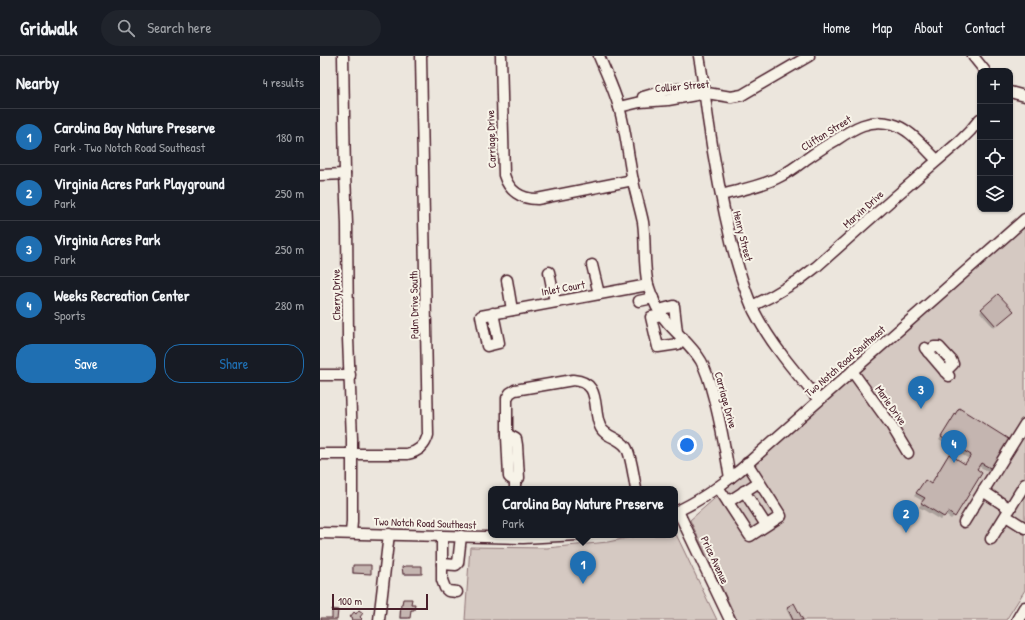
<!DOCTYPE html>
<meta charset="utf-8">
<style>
:root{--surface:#171b24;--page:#20242c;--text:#f1f3f6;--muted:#9ea1a6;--line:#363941;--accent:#1f6fb2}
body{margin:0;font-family:"Patrick Hand",sans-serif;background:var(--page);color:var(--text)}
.controls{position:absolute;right:12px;top:12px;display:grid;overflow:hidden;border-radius:8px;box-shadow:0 1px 3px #0004}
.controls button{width:36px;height:36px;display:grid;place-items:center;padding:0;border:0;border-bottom:1px solid var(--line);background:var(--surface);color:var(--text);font:20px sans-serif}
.scale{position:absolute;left:12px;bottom:10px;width:96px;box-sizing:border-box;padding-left:4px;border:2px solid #4a1f2b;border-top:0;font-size:11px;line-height:14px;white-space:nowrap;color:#4a1f2b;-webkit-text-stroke:3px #f7f3e8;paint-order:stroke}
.you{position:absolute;left:367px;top:389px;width:14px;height:14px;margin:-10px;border:3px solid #fff;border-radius:50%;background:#1a73e8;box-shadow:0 0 0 6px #1a73e833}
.badge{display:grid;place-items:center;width:26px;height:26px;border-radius:50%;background:var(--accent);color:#fff;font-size:13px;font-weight:700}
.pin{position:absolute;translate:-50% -33px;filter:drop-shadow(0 1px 2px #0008)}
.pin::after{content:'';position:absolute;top:21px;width:14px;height:12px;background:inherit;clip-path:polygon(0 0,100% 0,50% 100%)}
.popup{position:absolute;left:168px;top:430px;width:190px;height:52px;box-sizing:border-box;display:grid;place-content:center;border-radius:8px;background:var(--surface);filter:drop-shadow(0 1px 3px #0005);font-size:13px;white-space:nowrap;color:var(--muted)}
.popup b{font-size:15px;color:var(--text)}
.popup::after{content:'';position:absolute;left:50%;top:100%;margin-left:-8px;border:8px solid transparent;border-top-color:var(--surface)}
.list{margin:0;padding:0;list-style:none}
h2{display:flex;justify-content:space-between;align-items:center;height:52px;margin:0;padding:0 16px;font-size:17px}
h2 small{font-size:13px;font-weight:400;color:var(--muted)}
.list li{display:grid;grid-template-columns:26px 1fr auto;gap:12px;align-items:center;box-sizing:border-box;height:56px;padding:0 16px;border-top:1px solid var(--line)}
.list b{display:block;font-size:15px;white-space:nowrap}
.list p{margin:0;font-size:13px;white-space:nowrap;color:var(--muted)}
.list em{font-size:13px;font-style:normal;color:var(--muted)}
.actions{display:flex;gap:8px;padding:12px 16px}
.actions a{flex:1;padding:9px 0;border:1px solid var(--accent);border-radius:16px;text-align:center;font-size:14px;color:var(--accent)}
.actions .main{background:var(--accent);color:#fff}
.icon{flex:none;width:22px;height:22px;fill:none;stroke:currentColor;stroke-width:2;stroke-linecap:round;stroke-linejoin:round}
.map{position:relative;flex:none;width:705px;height:564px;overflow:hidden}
header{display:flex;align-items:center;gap:24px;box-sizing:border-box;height:56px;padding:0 20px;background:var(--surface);border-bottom:1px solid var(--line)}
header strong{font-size:19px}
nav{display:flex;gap:22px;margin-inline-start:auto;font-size:14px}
.search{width:280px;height:36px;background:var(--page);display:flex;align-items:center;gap:10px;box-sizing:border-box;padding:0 14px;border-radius:22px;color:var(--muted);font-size:15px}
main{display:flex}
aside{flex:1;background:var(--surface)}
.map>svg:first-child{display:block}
</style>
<header>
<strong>Gridwalk</strong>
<div class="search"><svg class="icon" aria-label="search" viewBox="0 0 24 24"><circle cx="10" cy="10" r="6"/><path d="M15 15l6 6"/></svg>Search here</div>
<nav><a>Home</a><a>Map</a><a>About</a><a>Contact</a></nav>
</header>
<main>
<aside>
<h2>Nearby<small>4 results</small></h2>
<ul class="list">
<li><span class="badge">1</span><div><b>Carolina Bay Nature Preserve</b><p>Park · Two Notch Road Southeast</p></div><em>180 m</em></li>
<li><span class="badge">2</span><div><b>Virginia Acres Park Playground</b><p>Park</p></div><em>250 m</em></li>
<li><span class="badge">3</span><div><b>Virginia Acres Park</b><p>Park</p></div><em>250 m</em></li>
<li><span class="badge">4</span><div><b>Weeks Recreation Center</b><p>Sports</p></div><em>280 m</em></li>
</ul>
<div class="actions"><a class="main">Save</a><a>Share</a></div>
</aside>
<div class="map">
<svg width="705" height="564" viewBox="0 0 705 564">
<rect width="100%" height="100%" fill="#ece6dd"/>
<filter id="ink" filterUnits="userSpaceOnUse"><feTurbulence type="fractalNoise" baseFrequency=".025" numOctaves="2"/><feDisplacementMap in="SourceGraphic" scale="8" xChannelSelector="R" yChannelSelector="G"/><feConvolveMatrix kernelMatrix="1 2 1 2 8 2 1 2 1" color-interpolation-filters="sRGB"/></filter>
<g filter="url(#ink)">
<g fill="#d5c9c2" stroke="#907476">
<path d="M705 169V534L686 564H417L370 464 556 302Z"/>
<path d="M355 476 397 564H145L150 491 227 492 288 486 321 479H355Z"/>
</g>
<g fill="#0003">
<path d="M678 240 692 255 674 272 660 256Z"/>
<path d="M639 354 688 384 671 412 668 415 658 410 634 460 631 463 625 459 620 464 599 451 603 445 594 440 605 425 610 429 626 402 629 399 645 409 649 403 619 384 636 356Z"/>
<path d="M33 510 50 517 48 518H32V511Z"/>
<path d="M83 512 101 518 99 519H82V513Z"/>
<path d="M83 544 94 553 92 555H90L89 562 88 563H79L80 550Z"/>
<path d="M474 548 481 564H472L466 553Z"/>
</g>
<g fill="#c4b5b0" stroke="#4a1f2b">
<path d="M678 238 694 255 676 270 661 253Z"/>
<path d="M639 352 690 384 672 413 661 407 657 413 662 417 635 461 628 456 624 461 601 447 605 442 596 437 605 424 611 428 629 398 645 408 651 399 621 381Z"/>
<path d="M33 509H51V518L33 517Z"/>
<path d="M86 510H102V518H83L82 511Z"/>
<path d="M83 543H92L91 548H95L94 554H91L90 562H80L81 548H82Z"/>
<path d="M474 547 483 564H473L467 551Z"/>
<path d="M12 553 18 554 17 564H1V562H12Z"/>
<path d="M39 554 43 557 40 561 42 563 41 564H32L33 563 30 561 34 556 36 558Z"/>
</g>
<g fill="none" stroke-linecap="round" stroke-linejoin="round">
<g stroke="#4a1f2b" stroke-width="13">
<g id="minor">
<path d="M23 0 25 118 27 168 28 282 32 383V466L31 477"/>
<path d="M181 0 184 119C189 135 201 143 217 143L313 124"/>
<path d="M279 0C286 17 294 33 299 51 306 75 308 100 313 125 316 139 320 152 323 166 326 187 323 208 328 229 332 242 338 256 347 266 359 280 372 290 381 305 387 316 390 327 393 339 401 366 405 394 410 422"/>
<path d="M379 0C383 21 385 42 388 63 394 105 402 148 412 189 418 211 424 234 434 255 451 288 475 316 499 344"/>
<path d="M653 0 665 15"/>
<path d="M690 36 705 40"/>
<path d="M323 41 347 34 384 31"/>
<path d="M299 51 320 46 348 44 387 37 411 41 422 39 427 36 489 0"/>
<path d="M0 119 25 118"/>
<path d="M401 139C420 134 439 131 457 122 467 117 476 111 485 104 495 97 505 90 516 84 534 72 550 62 572 68 591 73 604 92 617 104"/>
<path d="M272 209 279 238"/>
<path d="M229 216 235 246"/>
<path d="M187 224 192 254"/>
<path d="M319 245 333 242"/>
<path d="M432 250 452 240 479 224 496 211 576 140 640 85 650 75 660 63"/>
<path d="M339 254 354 250 357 276"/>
<path d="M173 257 179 287 167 290 161 260 328 229"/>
<path d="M342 259 331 261 338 291 358 288 363 282"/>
<path d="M605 292 629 320"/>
<path d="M608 296 614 291H619L631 304 633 308 625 316"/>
<path d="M532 315 571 369 588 397"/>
<path d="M0 319H30"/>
<path d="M187 378 196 383 197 389 199 422 195 425"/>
<path d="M0 398H87C98 396 105 390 108 379L101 0"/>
<path d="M398 431 430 480 461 460 427 407"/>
<path d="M195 433V425L189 421 187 381V342L190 337 195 334 253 324C282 326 272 352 280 370 284 381 299 381 306 391 311 398 314 423 316 433"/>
<path d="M424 435 446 469"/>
<path d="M663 435 690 453"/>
<path d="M408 446 439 426"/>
<path d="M358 455 410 564"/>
<path d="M355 456C378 446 399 431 419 415L705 163"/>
<path d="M686 460 705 472"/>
<path d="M644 466 705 368"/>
<path d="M0 477 203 482 257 479"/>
<path d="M122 480V524L125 532 128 535 137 536"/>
<path d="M671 483 705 428"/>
<path d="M122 508 136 509 138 507 141 480"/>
<path d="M59 564 69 478"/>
</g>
</g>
<g stroke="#4a1f2b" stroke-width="15">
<path id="major" d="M698 564 705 552"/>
</g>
<use href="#minor" stroke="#f7f3e8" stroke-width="10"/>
<use href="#major" stroke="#f7f3e8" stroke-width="12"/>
</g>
</g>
<g text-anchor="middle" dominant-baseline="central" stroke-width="4" stroke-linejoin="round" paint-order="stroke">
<g font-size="11" fill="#4a1f2b" stroke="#f7f3e8">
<text transform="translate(362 30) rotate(-5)">Collier Street</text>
<text transform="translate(506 77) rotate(-32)">Clifton Street</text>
<text transform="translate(171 83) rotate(-92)">Carriage Drive</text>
<text transform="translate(543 153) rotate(-42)">Marvin Drive</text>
<text transform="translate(423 180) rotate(76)">Henry Street</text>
<text transform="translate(243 232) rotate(-10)">Inlet Court</text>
<text transform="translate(16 239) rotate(-91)">Cherry Drive</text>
<text transform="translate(94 249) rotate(-91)">Palm Drive South</text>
<text transform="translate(525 305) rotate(-41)">Two Notch Road Southeast</text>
<text transform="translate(406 344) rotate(75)">Carriage Drive</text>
<text transform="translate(571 349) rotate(55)">Marie Drive</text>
<text transform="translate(105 467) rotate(2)">Two Notch Road Southeast</text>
<text transform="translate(395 504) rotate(65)">Price Avenue</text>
</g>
</g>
</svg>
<div class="controls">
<button>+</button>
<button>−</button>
<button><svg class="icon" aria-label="locate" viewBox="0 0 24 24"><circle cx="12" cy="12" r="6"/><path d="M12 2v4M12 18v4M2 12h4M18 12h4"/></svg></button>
<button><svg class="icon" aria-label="layers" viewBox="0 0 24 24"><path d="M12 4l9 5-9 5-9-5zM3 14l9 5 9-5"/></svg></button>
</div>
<div class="scale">100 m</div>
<div class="you"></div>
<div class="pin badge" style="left:263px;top:528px">1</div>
<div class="popup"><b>Carolina Bay Nature Preserve</b>Park</div>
<div class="pin badge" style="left:586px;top:477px">2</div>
<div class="pin badge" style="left:601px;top:353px">3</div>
<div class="pin badge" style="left:634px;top:407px">4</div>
</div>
</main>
